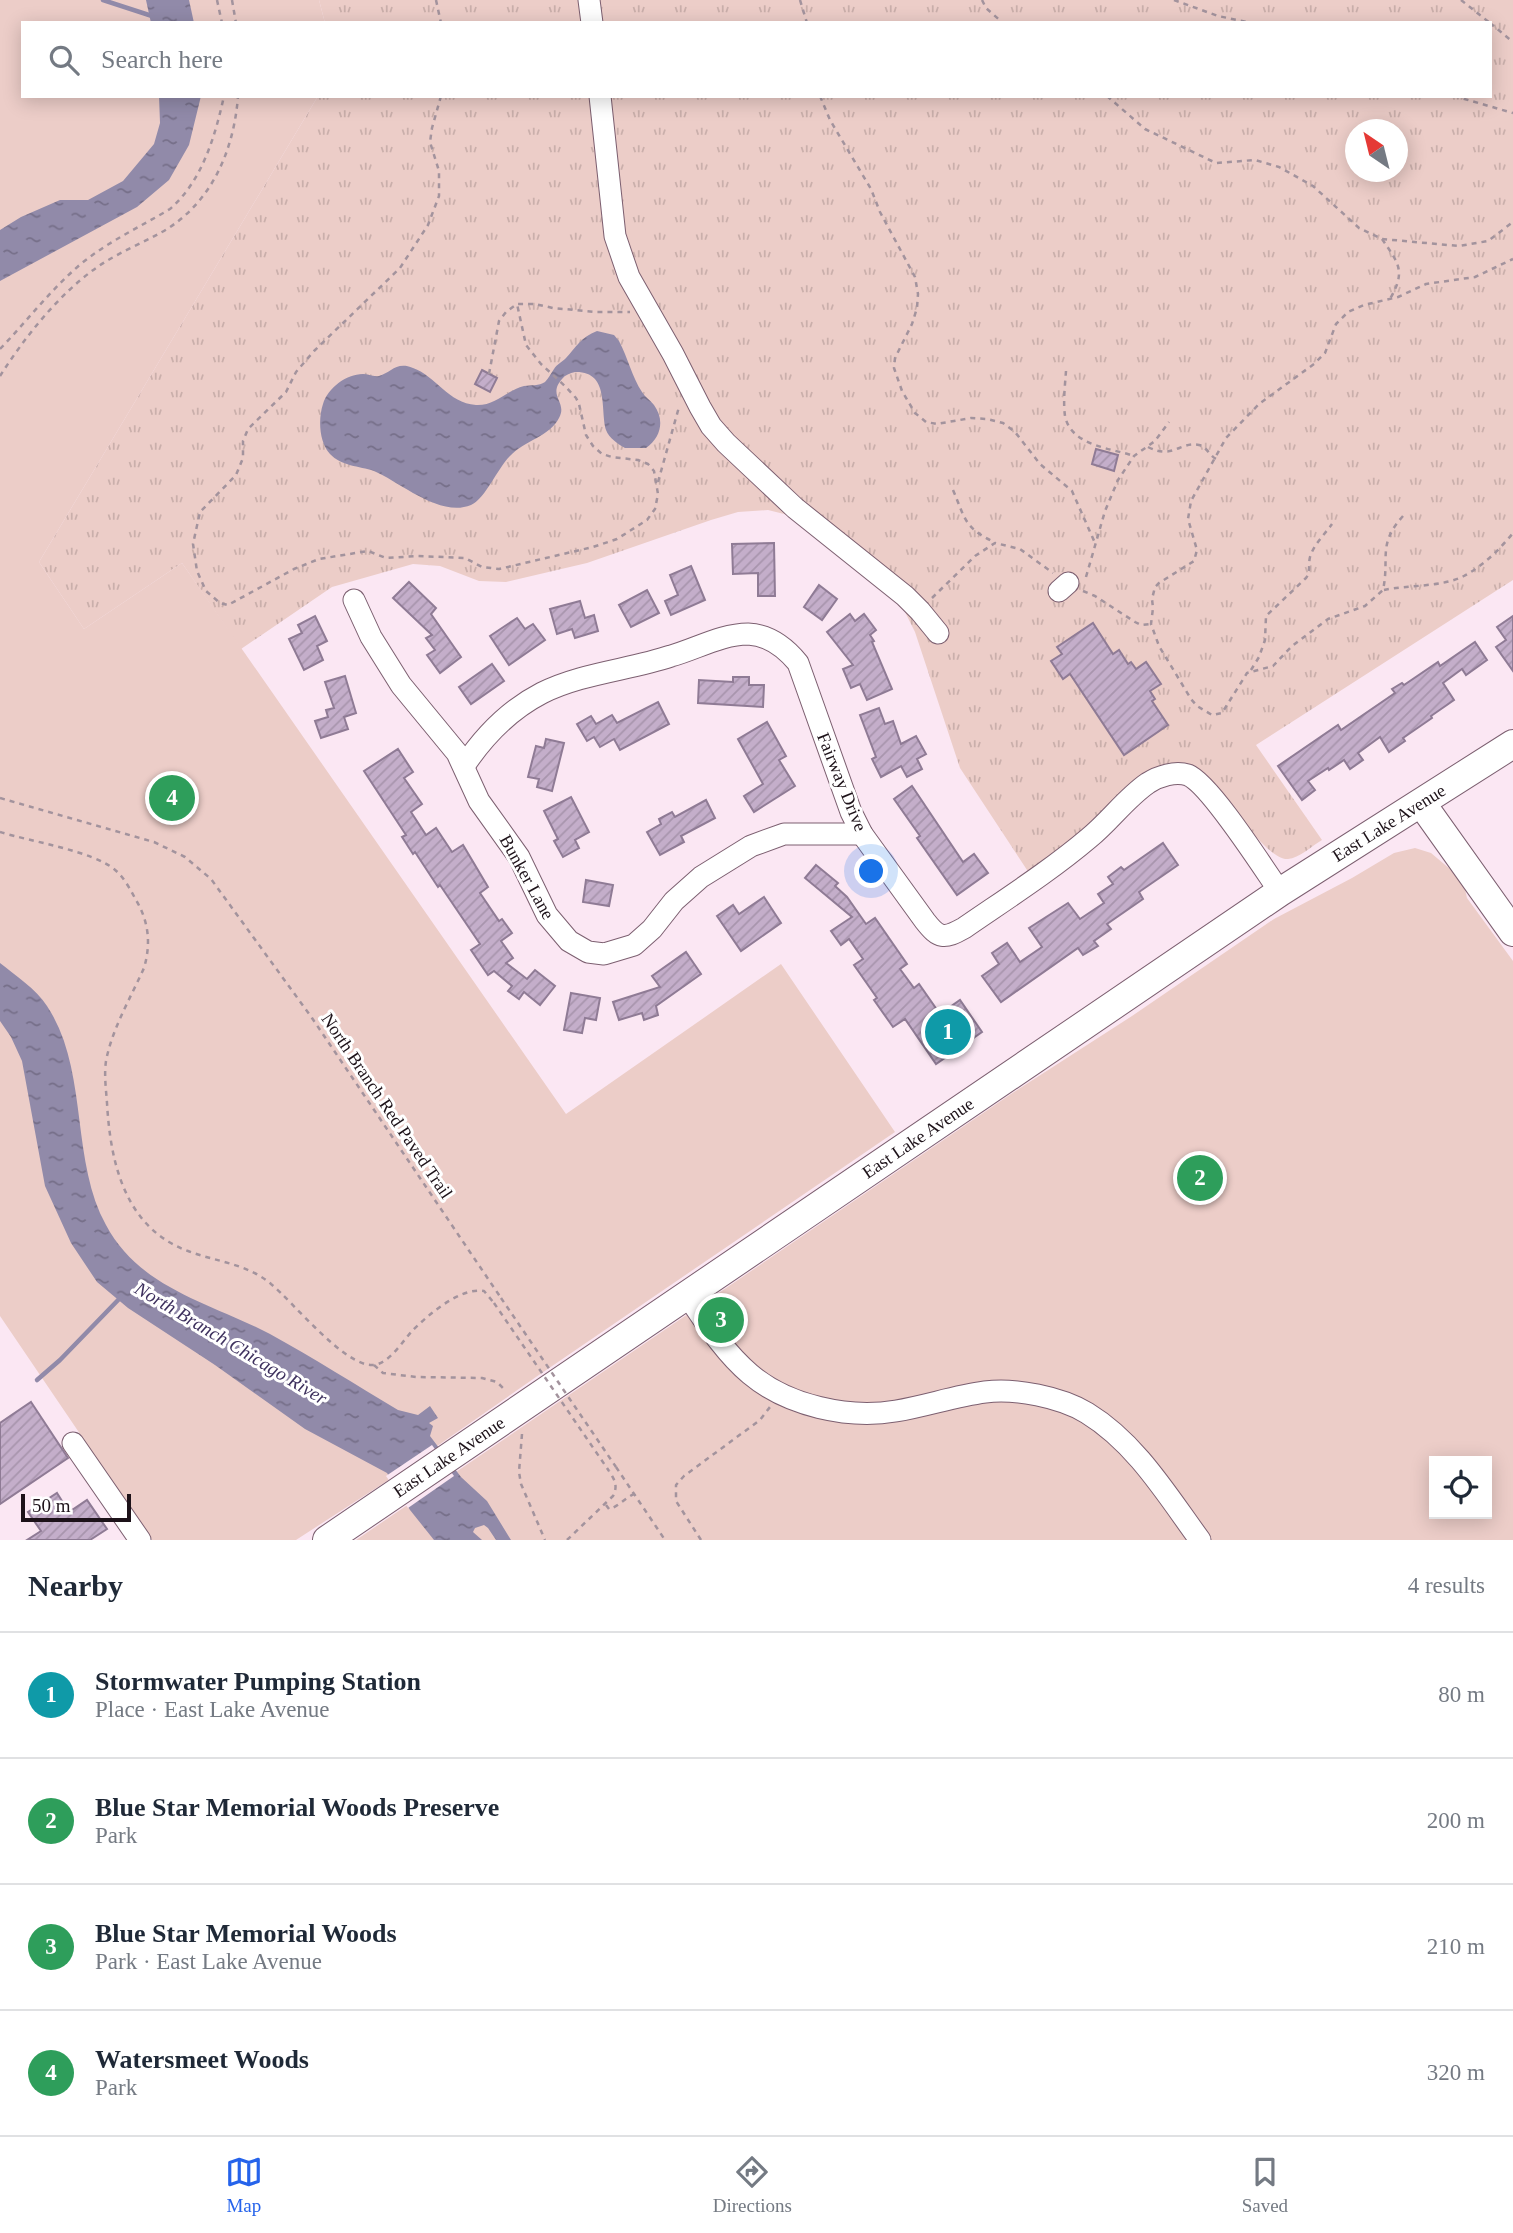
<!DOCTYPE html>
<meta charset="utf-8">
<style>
:root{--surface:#fff;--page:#f2f2f3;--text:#1f2937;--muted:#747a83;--line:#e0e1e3;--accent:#2563eb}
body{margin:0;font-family:"Times New Roman",serif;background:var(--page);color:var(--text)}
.controls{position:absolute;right:21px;bottom:21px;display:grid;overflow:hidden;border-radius:0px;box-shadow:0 4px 18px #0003}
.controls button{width:63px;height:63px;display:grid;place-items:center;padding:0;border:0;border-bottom:2px solid var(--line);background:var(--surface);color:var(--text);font:35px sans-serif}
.compass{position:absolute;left:1345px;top:119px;width:63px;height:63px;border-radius:50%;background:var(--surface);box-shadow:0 4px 18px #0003;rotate:325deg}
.scale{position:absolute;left:21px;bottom:18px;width:110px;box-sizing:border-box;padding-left:7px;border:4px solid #1d1219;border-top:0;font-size:19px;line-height:24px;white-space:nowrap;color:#1d1219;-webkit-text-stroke:5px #fff;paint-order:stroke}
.you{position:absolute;left:872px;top:872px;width:24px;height:24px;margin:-18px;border:5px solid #fff;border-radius:50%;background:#1a73e8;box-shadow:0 0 0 10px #1a73e833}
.badge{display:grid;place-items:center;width:46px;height:46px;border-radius:50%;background:var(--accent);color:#fff;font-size:23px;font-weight:700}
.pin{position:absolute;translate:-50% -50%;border:4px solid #fff;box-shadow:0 2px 7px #0006}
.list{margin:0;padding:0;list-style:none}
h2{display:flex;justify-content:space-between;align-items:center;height:91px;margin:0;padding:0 28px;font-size:30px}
h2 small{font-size:23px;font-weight:400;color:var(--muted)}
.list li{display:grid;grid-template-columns:46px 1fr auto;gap:21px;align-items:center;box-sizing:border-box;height:126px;padding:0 28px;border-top:2px solid var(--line)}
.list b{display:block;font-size:26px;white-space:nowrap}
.list p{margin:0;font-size:23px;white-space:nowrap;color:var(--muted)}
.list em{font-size:23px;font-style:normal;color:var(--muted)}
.icon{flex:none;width:38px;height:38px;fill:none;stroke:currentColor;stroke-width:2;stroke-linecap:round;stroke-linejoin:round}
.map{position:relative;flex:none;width:1513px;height:1540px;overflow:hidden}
.search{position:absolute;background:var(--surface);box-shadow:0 4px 18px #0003;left:21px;right:21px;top:21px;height:77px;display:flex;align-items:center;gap:18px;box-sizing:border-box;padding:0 24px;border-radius:0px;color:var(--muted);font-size:26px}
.sheet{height:595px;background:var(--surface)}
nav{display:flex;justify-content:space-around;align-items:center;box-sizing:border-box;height:98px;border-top:2px solid var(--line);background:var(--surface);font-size:19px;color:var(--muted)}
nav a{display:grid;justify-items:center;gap:4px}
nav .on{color:var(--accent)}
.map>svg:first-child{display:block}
</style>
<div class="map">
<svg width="1513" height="1540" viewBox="0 0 1513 1540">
<defs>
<pattern id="grass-tufts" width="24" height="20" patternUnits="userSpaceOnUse" patternTransform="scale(1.75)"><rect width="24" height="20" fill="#eccdc8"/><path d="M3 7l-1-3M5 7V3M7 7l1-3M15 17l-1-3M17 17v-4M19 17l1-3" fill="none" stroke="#caafab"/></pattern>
<pattern id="water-ripples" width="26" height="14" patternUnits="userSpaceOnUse" patternTransform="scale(1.75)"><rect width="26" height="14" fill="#918aa9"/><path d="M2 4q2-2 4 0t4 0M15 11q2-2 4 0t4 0" fill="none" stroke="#766f89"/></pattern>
<pattern id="building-hatch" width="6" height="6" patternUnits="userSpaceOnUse" patternTransform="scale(1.75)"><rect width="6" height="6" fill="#c4aeca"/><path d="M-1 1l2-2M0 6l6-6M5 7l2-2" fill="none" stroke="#a895ad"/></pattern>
</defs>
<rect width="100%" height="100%" fill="#fbe7f3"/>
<path fill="url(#grass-tufts)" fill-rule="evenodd" d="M319 0H1513V580L1256 745 1322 840C1312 846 1299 858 1288 859 1267 861 1227 797 1212 781 1207 776 1201 772 1194 768L1102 816 1029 873 960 768 915 632 900 602 792 516 768 510 738 512 711 520 587 563 506 582 479 581 440 566 413 564 332 587 241 649 182 563 84 629 39 562 318 96H1490V23H325ZM1356 130H1398V172H1356Z"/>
<g fill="#eccdc8" fill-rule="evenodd">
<path d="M0 0H319L325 23H23V96H318L39 562 84 629 182 563 566 1114 781 964 895 1132 536 1377 387 1481 296 1540H152L0 1316Z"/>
<path d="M1415 848 1431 853 1450 869 1464 885 1467 898 1513 961V1540H356L1011 1094 1132 1016 1274 919 1352 878 1394 853ZM1434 1461H1487V1514H1434Z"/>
</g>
<g fill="url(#water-ripples)">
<path d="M146 0H189L194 23H151Z"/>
<path d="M159 96H201L189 145 169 180 137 207 0 281V230L21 217 60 200H88L123 181 154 144 160 123Z"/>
<path d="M597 331 614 335 619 341C628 358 632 377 642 392 645 397 650 400 654 405 665 420 661 438 646 448H625C618 444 609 438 606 430 600 410 610 371 575 372 570 373 565 375 562 379 547 396 568 402 559 418 549 437 525 440 510 456 497 469 486 498 471 505 440 518 400 482 374 471 359 466 341 466 330 454 319 442 318 419 323 404 328 388 346 374 363 374 368 374 373 377 379 376 391 373 396 361 413 368 436 376 448 403 476 405 495 406 507 390 524 386 531 385 539 386 545 382 549 378 551 373 554 369 557 364 562 362 566 358 576 347 581 337 597 331Z"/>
<path d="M0 963C15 975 36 989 47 1006 89 1069 70 1160 106 1225 140 1289 211 1303 270 1334 314 1358 356 1385 398 1410L418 1415 430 1406 438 1418 429 1423 433 1426 430 1436 461 1477 487 1501 511 1540H496L488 1528 484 1525 475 1528 473 1532 482 1540H434L410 1510 387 1473 305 1429 215 1365 128 1308 97 1282 71 1243 45 1186 22 1061 11 1037 0 1021Z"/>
</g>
<path fill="#fbe7f3" d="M432 1445 454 1476 408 1508 386 1476Z"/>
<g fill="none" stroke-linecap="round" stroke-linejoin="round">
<g stroke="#918aa9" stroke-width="4.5">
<path d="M103 0 152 16"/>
<path d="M37 1380 60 1360 121 1297"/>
</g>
</g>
<g fill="url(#building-hatch)" stroke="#8f7b95" stroke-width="2">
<path d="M482 370 497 378 490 392 475 384Z"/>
<path d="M1096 449 1118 455 1114 471 1092 464Z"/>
<path d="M774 543 775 596H758V573L733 574 732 544Z"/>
<path d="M691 566 705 600 671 615 665 601 678 595 670 575Z"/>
<path d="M409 582 436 608 431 614 461 657 440 673 427 655 435 650 426 638 432 635 393 598Z"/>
<path d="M819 585 837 599 822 620 804 607Z"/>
<path d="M647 590 659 613 631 627 619 605Z"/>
<path d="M580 601 585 618 594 615 598 631 575 638 572 629 557 634 550 609Z"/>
<path d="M850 614 855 621 864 614 876 630 870 635 874 641 872 642 892 689 867 700 860 684 851 688 843 669 853 665 827 632Z"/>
<path d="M315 616 327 641 317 646 323 660 304 670 289 639 302 633 298 625Z"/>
<path d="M1513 616V671L1496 647 1506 640 1497 627Z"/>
<path d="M517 618 525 629 533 624 545 640 509 665 490 636Z"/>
<path d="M1093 623 1113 654 1119 650 1128 664 1131 662 1136 669 1146 662 1161 684 1150 691 1155 699 1152 701 1168 725 1124 755 1070 674 1063 679 1051 661 1062 654 1057 647Z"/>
<path d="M1475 642 1487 660 1466 675 1462 669 1443 683 1454 700 1431 716 1432 718 1403 738 1405 741 1389 752 1380 737 1358 753 1363 760 1350 769 1344 760 1329 770 1328 768 1308 781 1315 790 1302 800 1278 766 1338 725 1341 730 1395 693 1392 689 1402 683 1404 685 1438 662 1440 666Z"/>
<path d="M492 664 504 681 471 704 459 687Z"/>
<path d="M345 676 356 713 344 717 348 729 321 738 315 721 328 717 326 710 334 708 325 682Z"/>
<path d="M733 677H749V685H764L763 707 698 703 699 680 733 682Z"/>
<path d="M658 702 669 724 620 750 614 739 600 747 594 737 587 741 577 724 591 716 596 724 612 715 617 723Z"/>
<path d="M879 708 885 724 893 721 901 744 916 736 926 754 917 759 922 769 907 777 901 766 881 777 872 759 876 757 860 715Z"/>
<path d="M767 722 786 756 779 760 795 786 754 812 744 796 763 784 738 739Z"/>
<path d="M546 739 564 743 552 791 537 787 539 779 528 777 536 746 544 748Z"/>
<path d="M398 749 413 772 404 778 422 804 411 812 426 835 436 828 452 852 463 845 488 887 480 893 499 921 502 919 512 933 501 941 513 958 506 963 527 979 535 970 555 986 540 1005 524 992 519 999 508 991 512 986 494 971 488 975 471 950 480 944 440 885 438 887 415 852 413 854 402 837 406 835 364 771Z"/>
<path d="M912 786 963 862 974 854 988 873 957 895 917 838 920 836 894 799Z"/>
<path d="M571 797 589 832 575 840 579 848 563 857 554 841 558 839 544 811Z"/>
<path d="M706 800 715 818 681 836 684 842 660 855 647 832 661 824 659 819 672 812 675 817Z"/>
<path d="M1163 843 1178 865 1139 892 1143 899 1107 924 1111 929 1094 941 1098 946 1083 955 1078 948 1001 1002 982 976 999 964 992 953 1007 943 1020 962 1042 947 1029 928 1068 903 1080 919 1104 903 1098 894 1113 884 1108 877 1121 867 1124 870Z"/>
<path d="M816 865 838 883 835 886 847 897 866 924 875 918 907 964 900 969 914 988 919 984 940 1014 960 1000 982 1032 936 1064 905 1019 893 1027 874 1000 877 998 854 965 863 959 849 939 841 945 831 931 852 917 805 878Z"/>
<path d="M586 880 613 885 609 906 583 902Z"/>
<path d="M764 897 781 923 741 951 717 916 733 905 739 914Z"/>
<path d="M686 952 701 974 656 1006 658 1015 644 1020 642 1013 619 1020 613 1002 660 987 652 976Z"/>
<path d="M571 993 600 998 596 1020 585 1018 582 1033 564 1030Z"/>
<path d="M31 1402 68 1458 0 1504V1423Z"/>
<path d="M57 1493 69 1512 87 1500 107 1529 90 1540H27L41 1531 28 1512Z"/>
</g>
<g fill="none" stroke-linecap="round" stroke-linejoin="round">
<g stroke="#7c5f70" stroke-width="23">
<g id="minor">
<path d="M589 0 592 23"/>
<path d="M600 96 615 236 629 277 673 354 700 407 711 426 726 443 795 508 905 596 920 611 938 633"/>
<path d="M1059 591 1068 583"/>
<path d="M354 600 371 637 401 685 457 753 479 801 519 857 547 915 569 941 588 952 604 954 634 945 652 929 674 901 701 877 751 846 784 834H862"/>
<path d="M464 766C484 736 509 710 542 693 582 673 629 670 671 656 696 649 722 634 748 634 769 635 785 647 798 663L851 812 862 834 925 921C939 939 944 939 964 928 1006 899 1050 871 1089 838 1110 821 1126 798 1148 783 1159 776 1175 771 1188 775 1210 784 1264 869 1280 892"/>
<path d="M687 1295C706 1323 724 1352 750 1374 788 1406 848 1419 896 1411 926 1406 955 1396 985 1392 1015 1388 1061 1397 1087 1413 1136 1443 1167 1495 1200 1540"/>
<path d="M73 1443 140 1540"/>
</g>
</g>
<g stroke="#7c5f70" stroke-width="30">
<g id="major">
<path d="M1422 804 1513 932"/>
<path d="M327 1540 1280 892 1513 744"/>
</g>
</g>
<g stroke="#a3939d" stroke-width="2.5" stroke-dasharray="5 5" stroke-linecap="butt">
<path d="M217 0 222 23"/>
<path d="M232 0 236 23"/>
<path d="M436 0 441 23"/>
<path d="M800 0 807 23"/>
<path d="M982 0 986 8 1003 23"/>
<path d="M1174 0 1218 16 1252 23"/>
<path d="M1461 0 1490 23"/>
<path d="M1490 23 1513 42"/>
<path d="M441 96 432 128 430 142 439 171V196L428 225 400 268 314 351 296 372 286 392 248 429 243 441V458L236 475 200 512 193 544 197 571 206 591 220 603 228 605 294 569 319 559 368 551 386 558 418 556 465 558 482 567 499 569 593 547 617 539 647 520 655 509 658 494 654 471 648 464 638 460 612 457 602 454 593 446 586 435 579 404 576 398 566 387 541 364 526 345 517 304"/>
<path d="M820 96 830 120 871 189 880 212 915 277 918 294 917 308 912 324 895 358 894 368 902 391 915 413 926 422 937 424 971 418 987 419 1003 423 1015 432 1040 464 1072 491 1095 543"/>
<path d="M1107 96 1145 129 1216 163 1255 160 1279 167 1313 186 1359 228 1382 239 1459 246 1488 241 1513 222"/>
<path d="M1454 96 1513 113"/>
<path d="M1382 239C1399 264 1406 271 1390 299"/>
<path d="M0 349C28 320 51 289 82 263 109 241 140 227 170 209 202 181 215 137 224 96"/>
<path d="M1066 371C1065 385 1063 402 1065 416 1071 446 1111 448 1134 456"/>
<path d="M489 374 499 321 506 312 517 304H535L553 308 596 312H630"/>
<path d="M0 376C25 337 58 295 96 268 117 253 141 244 162 232 211 204 234 151 238 96"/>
<path d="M1148 447C1173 460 1180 441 1199 445 1207 447 1209 455 1216 459"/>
<path d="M658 482 679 407"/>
<path d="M953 490C965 518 964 528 994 542"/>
<path d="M1403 516C1377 545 1390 557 1383 590L1365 606 1328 619 1292 646 1273 666 1247 673 1222 713 1212 715 1197 706 1191 699 1159 646 1151 624 1153 608 1152 599 1155 587 1159 583 1194 561 1197 550 1188 519 1191 501 1226 438 1259 404 1314 364 1325 353 1336 324 1348 312 1364 305 1398 297 1426 284 1475 277 1513 259"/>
<path d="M1086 577 1105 511 1118 480 1134 456 1155 441 1169 422"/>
<path d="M1384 590C1408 585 1443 587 1464 576 1483 566 1500 549 1513 533"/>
<path d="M1083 591 1095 596 1135 622 1141 625 1151 624"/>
<path d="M932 598 975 556 995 543 1020 549 1053 573"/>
<path d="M1251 670 1259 657 1265 640 1266 616 1306 578C1311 571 1308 565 1310 557 1314 544 1325 534 1332 524"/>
<path d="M0 798 154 842 185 857 211 879 312 1018 501 1298"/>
<path d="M0 832C29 841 92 851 114 869 124 877 130 889 136 900 149 922 151 944 144 968 131 997 112 1029 106 1061 104 1075 106 1089 107 1103 110 1155 121 1213 169 1242 202 1262 242 1259 271 1284 293 1302 345 1367 373 1365 389 1364 402 1342 412 1331 428 1315 460 1287 484 1291L494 1303"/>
<path d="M374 1365 383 1373 416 1377 482 1378 497 1382 506 1391"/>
<path d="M522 1434 519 1472 521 1484 545 1540"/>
<path d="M616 1467 665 1540"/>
<path d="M606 1505 609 1509C618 1507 625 1498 634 1494"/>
<path d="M567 1540 613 1496C618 1486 615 1480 609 1471"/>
<path d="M701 1540 676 1501V1485L684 1476 760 1420 770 1407"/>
</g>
<use href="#minor" stroke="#fff" stroke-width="21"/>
<use href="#major" stroke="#fff" stroke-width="28"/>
<g stroke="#a3939d" stroke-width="2.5" stroke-dasharray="5 5" stroke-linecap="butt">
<path d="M501 1298 616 1467"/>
<path d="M494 1303 609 1471"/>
</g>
</g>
<g text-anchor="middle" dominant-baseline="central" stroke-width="6" stroke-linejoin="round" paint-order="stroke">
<g font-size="18" fill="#1d1219" stroke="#fff">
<text transform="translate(842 782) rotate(68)">Fairway Drive</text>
<text transform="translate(1389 823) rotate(-32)">East Lake Avenue</text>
<text transform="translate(527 877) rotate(61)">Bunker Lane</text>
<text transform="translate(387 1106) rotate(56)">North Branch Red Paved Trail</text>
<text transform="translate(918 1138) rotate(-34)">East Lake Avenue</text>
<text transform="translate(449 1457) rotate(-34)">East Lake Avenue</text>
</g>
<g font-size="19" font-style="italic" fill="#3e315e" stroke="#fff">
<text transform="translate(231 1343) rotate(31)">North Branch Chicago River</text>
</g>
</g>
</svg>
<div class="controls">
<button><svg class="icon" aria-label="locate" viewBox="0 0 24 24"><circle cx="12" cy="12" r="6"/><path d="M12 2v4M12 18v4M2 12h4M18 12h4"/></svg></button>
</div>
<svg class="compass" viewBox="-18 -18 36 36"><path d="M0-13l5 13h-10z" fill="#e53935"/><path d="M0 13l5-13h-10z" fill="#747a83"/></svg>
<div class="scale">50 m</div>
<div class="you"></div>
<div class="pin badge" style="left:948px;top:1032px;background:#0f9aa8">1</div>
<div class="pin badge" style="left:1200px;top:1178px;background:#2e9e5b">2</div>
<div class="pin badge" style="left:721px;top:1320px;background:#2e9e5b">3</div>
<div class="pin badge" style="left:172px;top:798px;background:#2e9e5b">4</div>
<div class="search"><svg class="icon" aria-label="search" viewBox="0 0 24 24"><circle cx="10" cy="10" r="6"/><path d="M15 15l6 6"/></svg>Search here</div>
</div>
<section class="sheet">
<h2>Nearby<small>4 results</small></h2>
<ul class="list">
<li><span class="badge" style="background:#0f9aa8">1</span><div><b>Stormwater Pumping Station</b><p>Place · East Lake Avenue</p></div><em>80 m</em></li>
<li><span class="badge" style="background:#2e9e5b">2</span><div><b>Blue Star Memorial Woods Preserve</b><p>Park</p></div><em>200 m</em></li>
<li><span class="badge" style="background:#2e9e5b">3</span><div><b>Blue Star Memorial Woods</b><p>Park · East Lake Avenue</p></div><em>210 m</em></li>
<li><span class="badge" style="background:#2e9e5b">4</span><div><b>Watersmeet Woods</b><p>Park</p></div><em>320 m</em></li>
</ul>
</section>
<nav>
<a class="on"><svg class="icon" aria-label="map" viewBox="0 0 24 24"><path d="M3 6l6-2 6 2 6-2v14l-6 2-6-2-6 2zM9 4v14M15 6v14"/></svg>Map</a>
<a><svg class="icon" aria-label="directions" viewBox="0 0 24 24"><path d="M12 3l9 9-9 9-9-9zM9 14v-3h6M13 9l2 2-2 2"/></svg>Directions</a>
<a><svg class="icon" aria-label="saved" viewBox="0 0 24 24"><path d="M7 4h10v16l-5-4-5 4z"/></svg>Saved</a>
</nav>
